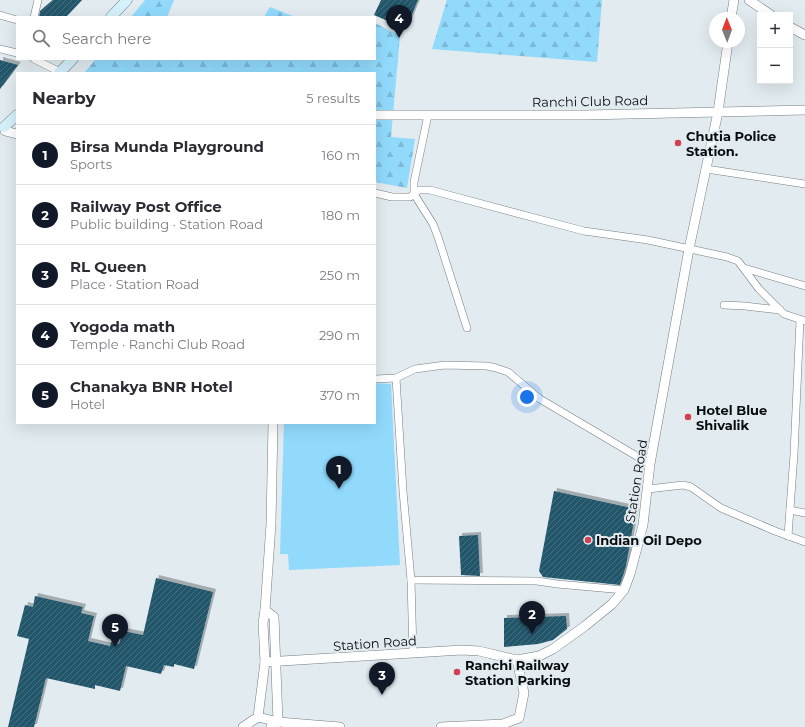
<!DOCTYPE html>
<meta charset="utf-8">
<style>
:root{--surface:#fff;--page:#f7f7f7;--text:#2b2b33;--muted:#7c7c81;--line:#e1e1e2;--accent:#111827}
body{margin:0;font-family:Montserrat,sans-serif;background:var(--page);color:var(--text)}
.controls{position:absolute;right:12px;top:12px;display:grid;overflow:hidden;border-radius:0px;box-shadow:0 4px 16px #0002}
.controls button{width:36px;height:36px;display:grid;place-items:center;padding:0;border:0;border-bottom:1px solid var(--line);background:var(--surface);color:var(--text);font:20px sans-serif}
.compass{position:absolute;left:709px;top:12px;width:36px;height:36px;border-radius:50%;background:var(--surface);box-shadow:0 4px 16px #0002;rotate:359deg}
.you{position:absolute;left:527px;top:397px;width:14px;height:14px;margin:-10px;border:3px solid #fff;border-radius:50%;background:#1a73e8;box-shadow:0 0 0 6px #1a73e833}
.badge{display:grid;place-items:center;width:26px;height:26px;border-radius:50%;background:var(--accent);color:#fff;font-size:13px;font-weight:700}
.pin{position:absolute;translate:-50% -33px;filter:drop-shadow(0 1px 2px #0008)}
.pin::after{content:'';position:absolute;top:21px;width:14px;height:12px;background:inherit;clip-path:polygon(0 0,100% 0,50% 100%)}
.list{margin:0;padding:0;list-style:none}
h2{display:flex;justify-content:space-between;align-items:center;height:52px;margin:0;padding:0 16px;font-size:17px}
h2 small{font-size:13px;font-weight:400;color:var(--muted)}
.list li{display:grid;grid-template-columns:26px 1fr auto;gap:12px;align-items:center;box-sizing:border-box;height:60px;padding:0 16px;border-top:1px solid var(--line)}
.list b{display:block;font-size:15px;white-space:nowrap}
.list p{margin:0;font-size:13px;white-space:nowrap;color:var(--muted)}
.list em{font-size:13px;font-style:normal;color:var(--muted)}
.icon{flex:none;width:22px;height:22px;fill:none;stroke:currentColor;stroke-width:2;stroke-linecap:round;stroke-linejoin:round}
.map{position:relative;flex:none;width:805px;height:727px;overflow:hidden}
.search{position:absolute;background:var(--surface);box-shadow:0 4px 16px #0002;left:16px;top:16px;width:360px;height:44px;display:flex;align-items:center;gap:10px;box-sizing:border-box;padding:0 14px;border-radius:0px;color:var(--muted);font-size:15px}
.panel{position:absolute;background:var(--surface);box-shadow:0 4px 16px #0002;left:16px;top:72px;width:360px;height:352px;border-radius:0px}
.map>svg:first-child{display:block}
</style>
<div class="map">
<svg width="805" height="727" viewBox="0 0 805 727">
<defs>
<pattern id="forest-firs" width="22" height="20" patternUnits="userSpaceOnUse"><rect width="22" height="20" fill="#91dafc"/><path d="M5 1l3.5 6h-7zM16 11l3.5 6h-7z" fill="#7cbad7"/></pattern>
<pattern id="building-hatch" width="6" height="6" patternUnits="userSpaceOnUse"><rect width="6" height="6" fill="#21566b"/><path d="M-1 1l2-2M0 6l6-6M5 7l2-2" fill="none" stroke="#466e7e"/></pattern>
<filter id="shadow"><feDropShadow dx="3" dy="-3" stdDeviation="0" flood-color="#0004"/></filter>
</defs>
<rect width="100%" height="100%" fill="#e1ebf0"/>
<g fill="url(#forest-firs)">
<path d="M145 0H174L167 17H131Z"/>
<path d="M447 0H602L597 62 432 49Z"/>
<path d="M270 7 295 17H264Z"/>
<path d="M375 23 400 36 391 137 415 139 407 188 375 182V73H84L96 59H375Z"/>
</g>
<path fill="#91dafc" d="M375 383 391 384 400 565 289 570 288 554H280L284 423 295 424V423H375Z"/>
<g fill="url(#building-hatch)" filter="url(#shadow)">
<path d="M53 0H82L66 17H39L40 11Z"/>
<path d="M381 0H418L406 29 374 15Z"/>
<path d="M0 60 18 65 0 89Z"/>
<path d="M554 491 636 509 626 566 620 585 543 577 539 571Z"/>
<path d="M478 535 480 576 461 575 459 536Z"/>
<path d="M156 578 213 592 194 669 174 664V667L164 665 161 674 126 666 120 691 95 685V689L46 678 34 727H8L29 639 17 636 25 605 33 607 35 596 83 607 81 613 94 616 88 641 110 646 111 642 119 644 123 631 143 635Z"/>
<path d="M566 616 567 629 553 640 538 644 504 647V618Z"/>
</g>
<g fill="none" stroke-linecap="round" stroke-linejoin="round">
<g stroke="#747e82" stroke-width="8">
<g id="minor">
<path d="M0 15 17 20"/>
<path d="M34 17 38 0"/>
<path d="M0 49 17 53"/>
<path d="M34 59 60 72"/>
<path d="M428 115 414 182V194L433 224 438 237 467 328"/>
<path d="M706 169 805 184"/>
<path d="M375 193 392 197H410L419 190H430L584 231 648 240 727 257 738 261 759 289 784 314 805 321"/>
<path d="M744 268 805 286"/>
<path d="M724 305 745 306 780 310"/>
<path d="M396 378 403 491 411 580 537 581 557 584 624 590"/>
<path d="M375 379 396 378 415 369 445 365 487 366 496 368 508 372 540 399 650 464"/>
<path d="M648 489 683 485 691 487 721 508 775 531 805 542"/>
<path d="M790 510 805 513"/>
<path d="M788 536 794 454 800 320"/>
<path d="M411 580 413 653"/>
</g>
</g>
<g stroke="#747e82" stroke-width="10">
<g id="tertiary">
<path d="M749 0 771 15"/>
<path d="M731 18 734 0"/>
<path d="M790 27 805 35"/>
<path d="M375 115H585L805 110"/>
<path d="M5 131 17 134"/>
<path d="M265 610 274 617 278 722 271 727"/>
<path d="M265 662 263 623 265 610 271 524 273 423"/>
<path d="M258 717 278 722 340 727"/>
<path d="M243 727 258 717 265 662 462 650 479 651 517 660 539 656 553 649 585 626 612 604 624 590 630 574 643 525 650 464 689 249 718 112 728 42"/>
<path d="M441 727 503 724 519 718 524 693 517 660"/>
</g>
</g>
<g stroke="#747e82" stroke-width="11">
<g id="secondary">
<path d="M111 17 127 0"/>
<path d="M59 73 73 59"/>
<path d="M4 127 17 115"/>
</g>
</g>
<use href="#minor" stroke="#fff" stroke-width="7"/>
<use href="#tertiary" stroke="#fff" stroke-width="9"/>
<use href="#secondary" stroke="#d5f1fc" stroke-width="10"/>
</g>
<g fill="#d04050" stroke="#e1ebf0" stroke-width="1.5">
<circle cx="678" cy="143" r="4"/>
<circle cx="688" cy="417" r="4"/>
<circle cx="588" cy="540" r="4"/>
<circle cx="457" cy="672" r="4"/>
</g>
<g text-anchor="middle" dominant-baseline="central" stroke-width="4" stroke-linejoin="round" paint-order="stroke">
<g font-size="13" fill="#090c0e" stroke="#e1ebf0">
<text transform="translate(590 101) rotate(-1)">Ranchi Club Road</text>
<text transform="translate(636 481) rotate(-81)">Station Road</text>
<text transform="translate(375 643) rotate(-4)">Station Road</text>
</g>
<g font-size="13" font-weight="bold" fill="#090c0e" stroke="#e1ebf0" text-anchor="start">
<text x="686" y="136">Chutia Police<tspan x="686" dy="15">Station.</tspan></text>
<text x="696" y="410">Hotel Blue<tspan x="696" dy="15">Shivalik</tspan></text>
<text x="596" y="540">Indian Oil Depo</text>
<text x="465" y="665">Ranchi Railway<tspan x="465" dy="15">Station Parking</tspan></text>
</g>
</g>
</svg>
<div class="controls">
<button>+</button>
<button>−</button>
</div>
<svg class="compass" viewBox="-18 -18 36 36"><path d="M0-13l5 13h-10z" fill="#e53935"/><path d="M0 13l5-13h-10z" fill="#7c7c81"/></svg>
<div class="you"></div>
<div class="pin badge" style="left:339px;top:489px">1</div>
<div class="pin badge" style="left:532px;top:634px">2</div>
<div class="pin badge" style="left:382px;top:695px">3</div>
<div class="pin badge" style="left:399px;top:38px">4</div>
<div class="pin badge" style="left:115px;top:647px">5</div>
<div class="search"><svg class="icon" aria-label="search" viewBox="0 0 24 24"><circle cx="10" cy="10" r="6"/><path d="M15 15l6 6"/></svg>Search here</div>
<section class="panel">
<h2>Nearby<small>5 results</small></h2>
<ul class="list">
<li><span class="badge">1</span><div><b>Birsa Munda Playground</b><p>Sports</p></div><em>160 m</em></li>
<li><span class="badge">2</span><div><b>Railway Post Office</b><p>Public building · Station Road</p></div><em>180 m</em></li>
<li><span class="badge">3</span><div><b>RL Queen</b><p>Place · Station Road</p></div><em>250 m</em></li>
<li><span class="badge">4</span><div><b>Yogoda math</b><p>Temple · Ranchi Club Road</p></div><em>290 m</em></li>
<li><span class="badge">5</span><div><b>Chanakya BNR Hotel</b><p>Hotel</p></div><em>370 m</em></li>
</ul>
</section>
</div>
